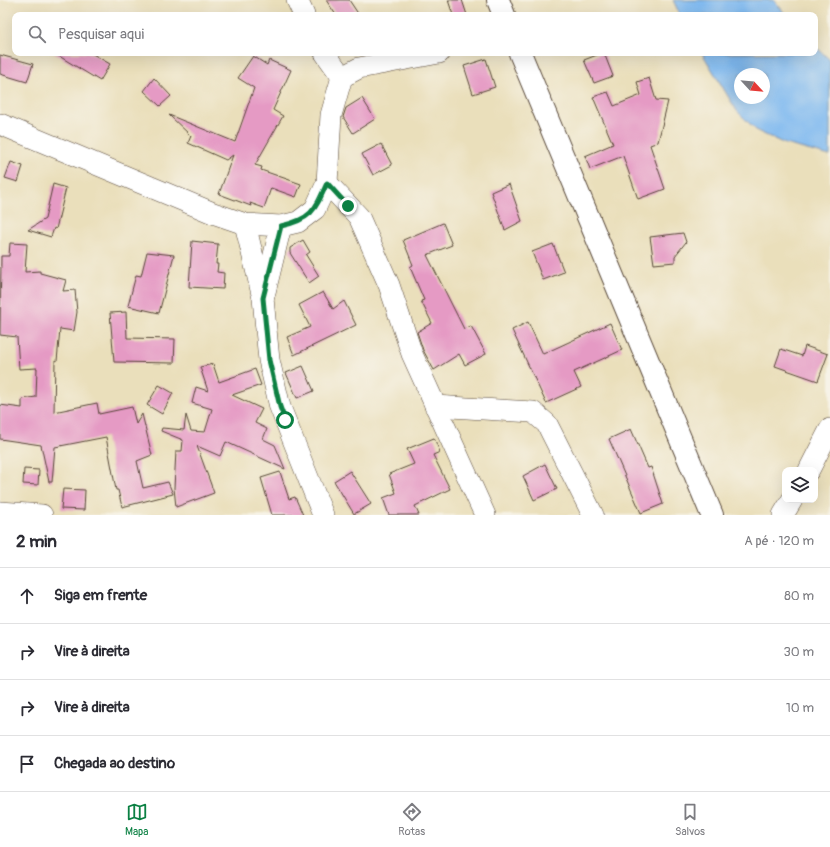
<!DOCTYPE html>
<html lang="pt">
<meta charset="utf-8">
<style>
:root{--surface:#fff;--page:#f7f7f7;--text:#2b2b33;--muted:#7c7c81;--line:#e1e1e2;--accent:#0b8043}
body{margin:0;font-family:Pangolin,sans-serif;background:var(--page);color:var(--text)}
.controls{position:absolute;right:12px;bottom:12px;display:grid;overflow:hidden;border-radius:8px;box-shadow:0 4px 16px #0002}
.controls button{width:36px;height:36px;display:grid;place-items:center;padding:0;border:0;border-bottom:1px solid var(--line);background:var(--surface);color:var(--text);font:20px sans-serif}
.compass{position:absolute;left:734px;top:68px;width:36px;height:36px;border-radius:50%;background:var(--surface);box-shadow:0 4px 16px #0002;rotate:116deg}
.stop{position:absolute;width:12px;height:12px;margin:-9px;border:3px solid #0b8043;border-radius:50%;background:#fff}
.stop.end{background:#0b8043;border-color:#fff;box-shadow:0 1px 4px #0008}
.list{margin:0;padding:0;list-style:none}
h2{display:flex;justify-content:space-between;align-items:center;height:52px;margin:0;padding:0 16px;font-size:17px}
h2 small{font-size:13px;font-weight:400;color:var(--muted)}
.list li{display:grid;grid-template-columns:26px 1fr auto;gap:12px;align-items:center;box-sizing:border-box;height:56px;padding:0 16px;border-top:1px solid var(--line)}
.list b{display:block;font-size:15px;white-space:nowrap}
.list em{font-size:13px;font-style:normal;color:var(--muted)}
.icon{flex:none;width:22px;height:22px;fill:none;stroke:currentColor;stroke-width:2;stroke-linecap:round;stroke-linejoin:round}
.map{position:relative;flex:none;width:830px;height:515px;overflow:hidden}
.search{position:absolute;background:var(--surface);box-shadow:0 4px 16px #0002;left:12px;right:12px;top:12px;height:44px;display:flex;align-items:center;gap:10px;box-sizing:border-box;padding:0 14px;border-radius:8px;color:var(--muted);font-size:15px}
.sheet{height:276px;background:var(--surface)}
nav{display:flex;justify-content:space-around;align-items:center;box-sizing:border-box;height:56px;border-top:1px solid var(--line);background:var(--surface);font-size:11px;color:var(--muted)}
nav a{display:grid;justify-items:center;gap:2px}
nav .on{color:var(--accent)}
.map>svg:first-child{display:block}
</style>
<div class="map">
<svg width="830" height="515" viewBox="0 0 830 515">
<rect width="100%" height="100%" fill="#f7f3e8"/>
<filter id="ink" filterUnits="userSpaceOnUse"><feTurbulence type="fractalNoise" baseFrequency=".025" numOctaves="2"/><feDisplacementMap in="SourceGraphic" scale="8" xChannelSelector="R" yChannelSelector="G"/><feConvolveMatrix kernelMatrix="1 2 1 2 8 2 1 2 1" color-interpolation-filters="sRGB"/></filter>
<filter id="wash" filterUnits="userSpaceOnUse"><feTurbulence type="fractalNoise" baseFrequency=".012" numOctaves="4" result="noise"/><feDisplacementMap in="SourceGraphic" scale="16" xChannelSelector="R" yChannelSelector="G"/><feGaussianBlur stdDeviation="0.9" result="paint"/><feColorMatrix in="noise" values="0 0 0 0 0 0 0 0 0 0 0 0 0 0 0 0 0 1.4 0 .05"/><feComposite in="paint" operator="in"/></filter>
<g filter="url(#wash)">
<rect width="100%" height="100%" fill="#eadfbb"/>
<g fill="#7fb9f0" stroke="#5d7287" fill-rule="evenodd">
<path d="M673 0H774L786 15H680Z"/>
<path d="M815 46 830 60V156L785 144 757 131 737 111 702 53H815ZM740 74H764V98H740Z"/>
</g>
<g id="blocks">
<g fill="#e59ac4">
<path d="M326 0H349L359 15H336Z"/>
<path d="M448 0H462L467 15H453Z"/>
<path d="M54 53H91L110 64 100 81Z"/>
<path d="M602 53H604L613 76 594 83 584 60Z"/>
<path d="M0 55 33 64 27 82 0 74Z"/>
<path d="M253 56 267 65 269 60 291 70 273 110 283 116 255 165 262 167 261 170 301 184 296 197 271 188 264 208 250 203 251 206 219 194 233 155 226 160 188 143 191 136 169 115 235 142 254 88 238 78Z"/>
<path d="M486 59 495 87 473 94 464 66Z"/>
<path d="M154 78 171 96 160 106 144 91Z"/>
<path d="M649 78 656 100 668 101 658 142 650 145 665 189 638 199 623 156 590 169 585 156 613 144 593 97 608 92 614 106 641 95 637 82Z"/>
<path d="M362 98 375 119 353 133 343 117 346 108Z"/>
<path d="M381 144 392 165 373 175 362 154Z"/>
<path d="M11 162 23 166 18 182 5 178Z"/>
<path d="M53 184 66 188 56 229 54 228 51 237 28 230 45 219Z"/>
<path d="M509 184 522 221 505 230 491 192Z"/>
<path d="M443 223 452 245 427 255 464 329 471 326 486 354 465 365 459 354 434 370 423 350 417 332 432 323 421 301 424 300 410 267 413 265 403 240Z"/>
<path d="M683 233 686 242 675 256V262L654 264 650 237Z"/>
<path d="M303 240 310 252 306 255 319 276 309 283 290 253V248Z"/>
<path d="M192 241 218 244 216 264H218L217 272 224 273 223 289 189 287Z"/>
<path d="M10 243 27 244 25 272 40 271V273L66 280 63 291 75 290 77 312 74 331 60 329 57 361 55 360 54 412 97 403 99 414 132 407 136 424 142 414 152 455 137 461 143 488 168 482 173 494 122 507 118 490H116L106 437 55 447 52 482H49L41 445 0 439V405L22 408V399L36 397 37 368 19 369 17 337 0 335 1 256H9Z"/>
<path d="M553 244 564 272 543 280 532 252Z"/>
<path d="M147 252 174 255 159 313 128 306 136 275 141 276Z"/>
<path d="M323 292 333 309 344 301 356 325 294 355 287 337 310 327 299 305Z"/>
<path d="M126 312 127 338 175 339 174 363 114 362 110 313Z"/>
<path d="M528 322 543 354 610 323 622 350 574 372 581 387 546 403 512 330Z"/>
<path d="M805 346 828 354 818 381 775 366 781 349 802 356Z"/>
<path d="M213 364 219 382 255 369 261 385 232 395 262 409 255 423 267 429 263 439 275 445 285 469 226 442 220 456 197 446 214 493 176 507 174 488 176 451H182L183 440 161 431 162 428 184 430 186 415 191 431 205 432 212 409 192 403 196 387 208 391 200 367Z"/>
<path d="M303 366 314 391 297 398 286 373Z"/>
<path d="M159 385 173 393 162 414 147 405Z"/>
<path d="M631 429 648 468 651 467 663 504 641 513 609 439Z"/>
<path d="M434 438 440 452 433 455 450 489 415 506 419 515H389L383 498 396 493 389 474 414 464 407 449Z"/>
<path d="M545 464 557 489 534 500 523 476Z"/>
<path d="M24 469 39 470 38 485 23 484Z"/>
<path d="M350 471 371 504 354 514 334 481Z"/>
<path d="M280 472 289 499 295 497 303 515H272L261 478Z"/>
<path d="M63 489 85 490 84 510 61 509Z"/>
</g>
</g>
</g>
<g filter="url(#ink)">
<use href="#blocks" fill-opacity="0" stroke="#554536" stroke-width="1"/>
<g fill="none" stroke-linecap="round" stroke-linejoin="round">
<g stroke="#554536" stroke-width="22">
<g id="minor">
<path d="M297 0 304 15"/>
<path d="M325 53 342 77"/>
<path d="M0 124 213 213 245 224 281 226 298 222 315 209 327 183 331 115 342 77 359 68 439 53"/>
<path d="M327 183 359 217 389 285 412 354 485 515"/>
<path d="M245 224 263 298 269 360 280 407 323 515"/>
<path d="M264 296 281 226"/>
<path d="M435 406 533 412 547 424 593 515"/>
<path d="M809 470 830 429"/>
<path d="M0 512 42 515"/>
<path d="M783 515 792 500"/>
</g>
</g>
<g stroke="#554536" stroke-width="24">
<g id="major">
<path d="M498 0 504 15"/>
<path d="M520 53 712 515"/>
</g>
</g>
<use href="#minor" stroke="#fff" stroke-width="21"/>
<use href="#major" stroke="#fff" stroke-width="22"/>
</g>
</g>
<g fill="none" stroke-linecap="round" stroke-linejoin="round" filter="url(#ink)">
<path stroke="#0b8043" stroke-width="5" d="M285 420 280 407 269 360 263 298 281 226C312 219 315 210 327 183L348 206"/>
</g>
</svg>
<div class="controls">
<button><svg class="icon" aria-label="layers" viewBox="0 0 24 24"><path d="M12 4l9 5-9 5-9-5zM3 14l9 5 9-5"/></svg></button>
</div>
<svg class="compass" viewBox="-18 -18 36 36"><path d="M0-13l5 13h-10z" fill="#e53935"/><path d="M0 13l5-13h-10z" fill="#7c7c81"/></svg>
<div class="stop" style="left:285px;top:420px"></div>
<div class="stop end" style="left:348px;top:206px"></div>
<div class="search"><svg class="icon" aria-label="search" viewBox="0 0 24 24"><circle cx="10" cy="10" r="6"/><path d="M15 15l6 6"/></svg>Pesquisar aqui</div>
</div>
<section class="sheet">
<h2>2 min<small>A pé · 120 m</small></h2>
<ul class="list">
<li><svg class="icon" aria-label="ahead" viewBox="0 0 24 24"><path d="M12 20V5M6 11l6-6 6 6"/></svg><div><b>Siga em frente</b></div><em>80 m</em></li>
<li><svg class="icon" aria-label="right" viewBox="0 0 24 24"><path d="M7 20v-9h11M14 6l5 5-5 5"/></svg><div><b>Vire à direita</b></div><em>30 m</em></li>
<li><svg class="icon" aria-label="right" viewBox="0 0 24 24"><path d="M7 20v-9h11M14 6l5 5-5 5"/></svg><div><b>Vire à direita</b></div><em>10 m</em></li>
<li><svg class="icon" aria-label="arrive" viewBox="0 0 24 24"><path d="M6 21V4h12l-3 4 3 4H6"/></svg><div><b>Chegada ao destino</b></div></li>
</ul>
</section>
<nav>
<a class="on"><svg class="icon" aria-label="map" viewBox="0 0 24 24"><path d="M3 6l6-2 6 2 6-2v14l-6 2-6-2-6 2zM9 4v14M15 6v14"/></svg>Mapa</a>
<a><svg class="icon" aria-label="directions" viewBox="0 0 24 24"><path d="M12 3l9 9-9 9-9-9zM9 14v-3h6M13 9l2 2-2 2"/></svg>Rotas</a>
<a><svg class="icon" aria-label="saved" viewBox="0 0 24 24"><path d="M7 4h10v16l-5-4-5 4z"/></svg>Salvos</a>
</nav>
